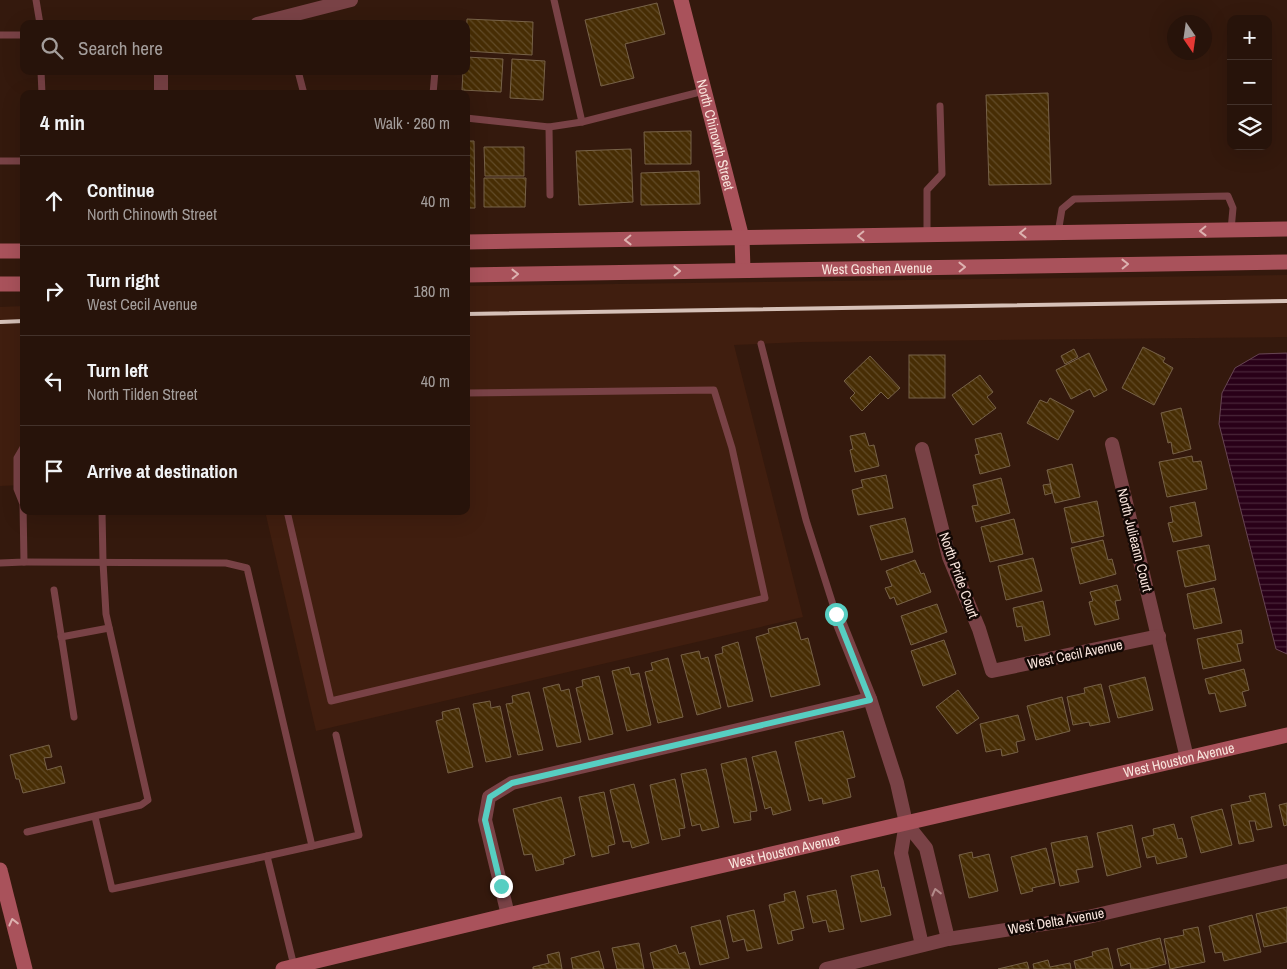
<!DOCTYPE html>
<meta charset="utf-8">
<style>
:root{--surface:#27130a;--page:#2f1c13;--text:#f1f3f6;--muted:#a49e9c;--line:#43322b}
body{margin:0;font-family:"Archivo Narrow",sans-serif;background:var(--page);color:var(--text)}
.controls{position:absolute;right:15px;top:15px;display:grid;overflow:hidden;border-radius:10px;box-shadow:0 5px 20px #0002}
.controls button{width:45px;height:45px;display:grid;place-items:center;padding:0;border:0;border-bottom:1px solid var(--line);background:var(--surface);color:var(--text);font:25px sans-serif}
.compass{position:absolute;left:1167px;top:15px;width:45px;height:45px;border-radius:50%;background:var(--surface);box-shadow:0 5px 20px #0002;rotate:167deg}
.stop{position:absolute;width:15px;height:15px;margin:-11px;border:4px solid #57cec2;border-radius:50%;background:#fff}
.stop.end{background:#57cec2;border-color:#fff;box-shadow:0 1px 5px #0008}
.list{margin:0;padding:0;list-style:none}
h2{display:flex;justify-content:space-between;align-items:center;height:65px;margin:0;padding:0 20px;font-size:21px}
h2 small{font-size:16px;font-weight:400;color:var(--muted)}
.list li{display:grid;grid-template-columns:32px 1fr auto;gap:15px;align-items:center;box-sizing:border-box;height:90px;padding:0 20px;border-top:1px solid var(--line)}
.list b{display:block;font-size:19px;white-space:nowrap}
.list p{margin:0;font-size:16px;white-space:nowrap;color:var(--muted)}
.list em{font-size:16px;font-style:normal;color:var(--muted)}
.icon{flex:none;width:28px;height:28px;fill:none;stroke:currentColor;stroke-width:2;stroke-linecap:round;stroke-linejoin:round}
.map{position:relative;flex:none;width:1287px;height:969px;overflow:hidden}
.search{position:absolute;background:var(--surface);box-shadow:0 5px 20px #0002;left:20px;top:20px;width:450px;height:55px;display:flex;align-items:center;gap:12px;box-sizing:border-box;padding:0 18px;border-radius:10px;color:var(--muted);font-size:19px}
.panel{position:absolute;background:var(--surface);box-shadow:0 5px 20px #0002;left:20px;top:90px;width:450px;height:425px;border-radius:10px}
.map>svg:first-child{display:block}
</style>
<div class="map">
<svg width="1287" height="969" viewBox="0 0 1287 969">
<defs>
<pattern id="water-rules" width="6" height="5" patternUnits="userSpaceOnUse" patternTransform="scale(1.25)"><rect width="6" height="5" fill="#290018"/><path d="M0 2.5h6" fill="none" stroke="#492539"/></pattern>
<pattern id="building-back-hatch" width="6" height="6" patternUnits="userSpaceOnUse" patternTransform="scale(1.25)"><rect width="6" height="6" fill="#472d04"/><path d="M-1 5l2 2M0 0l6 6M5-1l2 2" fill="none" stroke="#624b28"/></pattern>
</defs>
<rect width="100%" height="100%" fill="#34190d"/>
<g fill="#401e0f">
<path d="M1287 275V337L802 342 734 345 803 617 316 731 265 511H466V286Z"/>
<path d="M24 306V485L0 486V307Z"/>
</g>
<path fill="url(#water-rules)" stroke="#674553" d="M1287 353V654L1276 649 1219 424 1222 393 1235 368 1259 354Z"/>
<g fill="url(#building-back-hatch)" stroke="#776248">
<path d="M657 3 665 34 625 44 634 78 601 86 585 20Z"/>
<path d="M467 19 533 22 532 55 466 51Z"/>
<path d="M466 57 503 59 501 92 462 90 463 71H466Z"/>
<path d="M512 59 545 61 543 100 510 98Z"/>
<path d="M1048 93 1051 184 989 185 986 95Z"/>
<path d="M691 131V164H645L644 132Z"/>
<path d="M466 141H474L475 208H466Z"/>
<path d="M484 147H524V176H485Z"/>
<path d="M631 149 633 202 579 205 576 151Z"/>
<path d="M699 171 700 204 641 205V173Z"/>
<path d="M484 178H526L525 207H484Z"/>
<path d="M1143 347 1165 358 1163 362 1173 368 1154 405 1122 388Z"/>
<path d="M1074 349 1078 357 1065 364 1061 356Z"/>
<path d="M1089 353 1107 390 1094 397 1090 389 1071 399 1056 370Z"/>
<rect x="909" y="355" width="36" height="43"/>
<path d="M870 356 900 388 888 399 881 392 862 411 850 398 855 393 844 381Z"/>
<path d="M980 375 993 392 987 397 996 408 973 425 952 395Z"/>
<path d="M1050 398 1074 411 1058 440 1027 423 1040 400 1047 403Z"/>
<path d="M1181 408 1191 449 1173 454 1171 442 1168 443 1161 413Z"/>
<path d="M865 433 869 446 874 445 879 466 855 472 850 450 853 449 850 436Z"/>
<path d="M1001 433 1010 466 980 474 975 455 979 454 975 439Z"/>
<path d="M1192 456 1193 462 1201 461 1207 489 1167 497 1159 462Z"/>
<path d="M1072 464 1080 497 1055 503 1047 470Z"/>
<path d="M886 475 893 508 858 515 852 490 863 487 861 480Z"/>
<path d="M1001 478 1010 513 976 522 972 506 978 505 973 485Z"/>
<path d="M1050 484 1052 493 1045 495 1043 485Z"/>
<path d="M1097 501 1104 536 1072 543 1064 508Z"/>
<path d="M1195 502 1202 536 1173 542 1168 523 1173 522 1170 507Z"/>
<path d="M905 518 913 552 881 560 870 526Z"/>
<path d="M1014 519 1023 554 990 562 981 527Z"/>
<path d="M1103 540 1108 560 1112 559 1116 574 1080 584 1071 548Z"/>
<path d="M1209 545 1216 580 1185 587 1177 551Z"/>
<path d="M1033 558 1042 591 1006 600 998 566Z"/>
<path d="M915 560 921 574 924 573 931 592 897 605 894 597 890 599 885 588 892 586 886 571Z"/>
<path d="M1117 585 1121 600 1115 601 1119 619 1095 625 1089 602 1093 601 1090 592Z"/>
<path d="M1214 588 1222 623 1194 629 1187 594Z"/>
<path d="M1043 601 1050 635 1025 641 1022 626 1017 627 1013 608Z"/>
<path d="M937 604 947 632 911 645 901 616Z"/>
<path d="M796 622 801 640 808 638 820 685 771 697 756 637 769 633 768 629Z"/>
<path d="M1241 630 1243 643 1237 644 1241 661 1203 669 1197 639Z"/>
<path d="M944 640 956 674 923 686 911 651Z"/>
<path d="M738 642 753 701 728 707 715 655 723 653 722 647Z"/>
<path d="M699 651 701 659 708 657 721 708 697 715 681 655Z"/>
<path d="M668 658 683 717 658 723 645 672 653 670 651 663Z"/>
<path d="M629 667 631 675 639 673 651 725 627 731 612 671Z"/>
<path d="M1244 669 1249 690 1242 692 1246 706 1220 712 1215 693 1209 694 1205 679Z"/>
<path d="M599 676 613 734 589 740 576 688 583 686 582 680Z"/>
<path d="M1145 677 1153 710 1118 718 1109 686Z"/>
<path d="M559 684 561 691 569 689 581 742 557 747 543 688Z"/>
<path d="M1101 684 1110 722 1090 726 1089 722 1073 725 1067 697 1085 693 1084 688Z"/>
<path d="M958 690 979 718 957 734 936 707Z"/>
<path d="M529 692 543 750 518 755 506 704 513 703 512 696Z"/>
<path d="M1062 697 1070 731 1036 740 1027 706Z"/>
<path d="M490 701 491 708 500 706 511 757 486 762 473 704Z"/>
<path d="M459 708 473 767 448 773 436 721 443 719 442 712Z"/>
<path d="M1018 715 1025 740 1016 742 1018 752 1002 756 1001 749 986 752 980 724Z"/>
<path d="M843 731 855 777 847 779 851 797 823 804 822 798 809 801 795 742Z"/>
<path d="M49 745 52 757 44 758 47 770 61 766 65 783 23 793 19 779H16L10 755Z"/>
<path d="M776 751 791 810 773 815 771 807 765 809 752 757Z"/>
<path d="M746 758 757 811 750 812 751 820 734 823 721 764Z"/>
<path d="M706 769 719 827 702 831 700 824 692 826 681 774Z"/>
<path d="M675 779 685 828 679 829 680 836 662 840 650 785Z"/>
<path d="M634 784 649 843 632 848 630 841 623 842 610 790Z"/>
<path d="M604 792 615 844 608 846 609 853 592 857 579 797Z"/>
<path d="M1265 793 1272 827 1257 830 1255 821H1249L1254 841 1239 844 1231 805 1251 801 1249 796Z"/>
<path d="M561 797 575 855 563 859 564 864 536 871 532 854 524 855 513 809Z"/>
<path d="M1287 803V825L1284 826 1279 805Z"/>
<path d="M1222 809 1232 845 1201 853 1191 817Z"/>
<path d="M1174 824 1178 839 1182 838 1187 857 1157 864 1155 856 1147 858 1142 838 1154 835 1153 829Z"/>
<path d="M1132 825 1141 867 1107 876 1097 833Z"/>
<path d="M1087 836 1093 867 1076 870 1079 882 1060 886 1051 843Z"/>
<path d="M1046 848 1055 883 1032 888 1033 891 1021 894 1011 857Z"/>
<path d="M972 852 973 858 989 854 998 891 969 898 959 855Z"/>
<path d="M878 870 882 888 884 887 891 915 861 922 851 876Z"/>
<path d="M836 890 844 929 829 932 826 920 813 923 807 896Z"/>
<path d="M795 891 804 928 791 931 793 940 778 944 769 905 785 901 784 894Z"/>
<path d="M1287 907V942L1264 947 1256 914Z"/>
<path d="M754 910 762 948 747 951 744 939 733 942 727 916Z"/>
<path d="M1252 915 1261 952 1224 961 1222 952 1215 953 1209 926Z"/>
<path d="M720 920 729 958 700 965 691 927Z"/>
<path d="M1198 927 1205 962 1170 969 1164 939 1184 935 1183 930Z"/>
<path d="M1160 938 1166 964 1146 969H1131L1130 963 1121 966 1117 949Z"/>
<path d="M639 943 644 969H617L612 948Z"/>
<path d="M676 945 679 954 685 952 690 969H654L650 953Z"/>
<path d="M1108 948 1113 969H1076L1074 961 1093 956 1092 952Z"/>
<path d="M599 951 604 969H573L571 958Z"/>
<path d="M559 952 562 969H533V967L549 963 547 955Z"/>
<path d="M1048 960 1050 967 1070 963 1071 969H1034L1033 964Z"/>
<path d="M1027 962 1029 969H998Z"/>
</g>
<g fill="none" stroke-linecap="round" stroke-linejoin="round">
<g stroke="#794246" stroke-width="7">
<path d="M36 0 40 24"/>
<path d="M554 0 582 122"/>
<path d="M0 35H24"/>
<path d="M41 71 42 94"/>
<path d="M298 71 304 94"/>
<path d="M433 94 435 71"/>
<path d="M466 118 549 127 582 122 704 91"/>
<path d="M549 127 550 195"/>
<path d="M0 161H24"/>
<path d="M1058 233 1062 209 1074 199 1228 196 1233 208 1231 230"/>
<path d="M927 235V190L942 174 940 106"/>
<path d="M761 344 806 520 836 614"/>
<path d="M287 511 331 701 765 598 732 448 714 390 466 393"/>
<path d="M24 562 226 563 247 568 312 846 267 856 294 966"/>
<path d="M0 563 24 562 23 504 17 489V458L24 446"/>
<path d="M54 590 74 717"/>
<path d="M61 637 109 628"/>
<path d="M95 817 112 889 267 856"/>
<path d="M27 832 141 805 148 800 106 614 103 562 102 511"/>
<path d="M312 846 359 835 336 735"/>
</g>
<g stroke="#794246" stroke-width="14">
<path d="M257 24 351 0"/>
<path d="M161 71V94"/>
<path d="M1112 444 1187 758"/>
<path d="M922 449 949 557 979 629 992 671 1159 636"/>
<path d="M836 614 870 699 897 783 906 823 901 853 922 945"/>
<path d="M906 823 926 848 948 939"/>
<path d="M508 915 485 820 489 797 512 783 870 699"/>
<path d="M826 969 948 939 1088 917 1287 871"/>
</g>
<g stroke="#a9525b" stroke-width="15">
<path id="s1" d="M681 0 742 238 743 270"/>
<path d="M466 242 1287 229"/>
<path d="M0 251H24"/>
<path id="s2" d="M466 275 1287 262"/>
<path d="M0 284H24"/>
<path d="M0 870 25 969"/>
<path id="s3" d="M283 969 508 915 1287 735"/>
</g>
<g stroke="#d6c1b8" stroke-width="4">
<path d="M466 314 1287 301"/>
<path d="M0 322 24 321"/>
</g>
</g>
<defs><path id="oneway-chevron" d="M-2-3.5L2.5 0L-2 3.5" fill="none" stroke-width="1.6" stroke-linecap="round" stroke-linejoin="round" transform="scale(1.25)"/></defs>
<g stroke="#ddb2b0">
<use href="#oneway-chevron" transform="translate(1203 231) rotate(179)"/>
<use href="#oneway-chevron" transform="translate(1023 233) rotate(179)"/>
<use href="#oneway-chevron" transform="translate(861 236) rotate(179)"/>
<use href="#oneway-chevron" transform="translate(628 240) rotate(179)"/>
<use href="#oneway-chevron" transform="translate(1125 264) rotate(-1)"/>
<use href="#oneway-chevron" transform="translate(962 267) rotate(-1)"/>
<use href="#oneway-chevron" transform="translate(677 271) rotate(-1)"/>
<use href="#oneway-chevron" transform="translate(515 274) rotate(-1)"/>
<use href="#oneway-chevron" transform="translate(13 922) rotate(-104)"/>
</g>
<use stroke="#b38b8a" href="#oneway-chevron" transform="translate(936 892) rotate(-104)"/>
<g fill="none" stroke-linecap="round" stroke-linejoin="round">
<path stroke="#57cec2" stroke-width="6" d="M501 886 485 820 490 797 512 783 870 700 836 614"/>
</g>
<g text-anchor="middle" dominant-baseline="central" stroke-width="5" stroke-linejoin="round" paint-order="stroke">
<g font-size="14" fill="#f9e5dd" stroke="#130804">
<text stroke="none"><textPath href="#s1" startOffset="139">North Chinowth Street</textPath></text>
<text stroke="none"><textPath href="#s2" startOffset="411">West Goshen Avenue</textPath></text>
<text transform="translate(1135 540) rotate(76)">North Julieann Court</text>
<text transform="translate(959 575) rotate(70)">North Pride Court</text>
<text transform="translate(1075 654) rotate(-12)">West Cecil Avenue</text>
<text stroke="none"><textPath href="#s3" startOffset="920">West Houston Avenue</textPath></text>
<text stroke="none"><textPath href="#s3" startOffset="515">West Houston Avenue</textPath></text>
<text transform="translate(1056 921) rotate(-10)">West Delta Avenue</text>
</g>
</g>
</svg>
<div class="controls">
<button>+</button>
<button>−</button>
<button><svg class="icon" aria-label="layers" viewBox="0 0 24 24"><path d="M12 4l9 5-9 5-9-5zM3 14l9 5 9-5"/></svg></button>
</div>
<svg class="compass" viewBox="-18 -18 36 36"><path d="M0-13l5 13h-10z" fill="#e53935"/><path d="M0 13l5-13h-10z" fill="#a49e9c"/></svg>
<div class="stop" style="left:836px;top:614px"></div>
<div class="stop end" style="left:501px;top:886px"></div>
<div class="search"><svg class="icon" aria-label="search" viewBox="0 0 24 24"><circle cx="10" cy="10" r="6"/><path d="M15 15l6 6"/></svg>Search here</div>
<section class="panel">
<h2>4 min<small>Walk · 260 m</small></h2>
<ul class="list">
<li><svg class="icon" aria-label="ahead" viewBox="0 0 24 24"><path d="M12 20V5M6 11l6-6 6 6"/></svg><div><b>Continue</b><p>North Chinowth Street</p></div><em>40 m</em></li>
<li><svg class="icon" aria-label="right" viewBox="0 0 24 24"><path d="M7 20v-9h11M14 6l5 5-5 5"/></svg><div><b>Turn right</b><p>West Cecil Avenue</p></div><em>180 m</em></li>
<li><svg class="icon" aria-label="left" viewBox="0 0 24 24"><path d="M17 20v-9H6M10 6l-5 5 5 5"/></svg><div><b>Turn left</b><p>North Tilden Street</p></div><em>40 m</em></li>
<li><svg class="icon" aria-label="arrive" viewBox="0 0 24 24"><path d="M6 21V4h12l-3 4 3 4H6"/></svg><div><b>Arrive at destination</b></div></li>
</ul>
</section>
</div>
